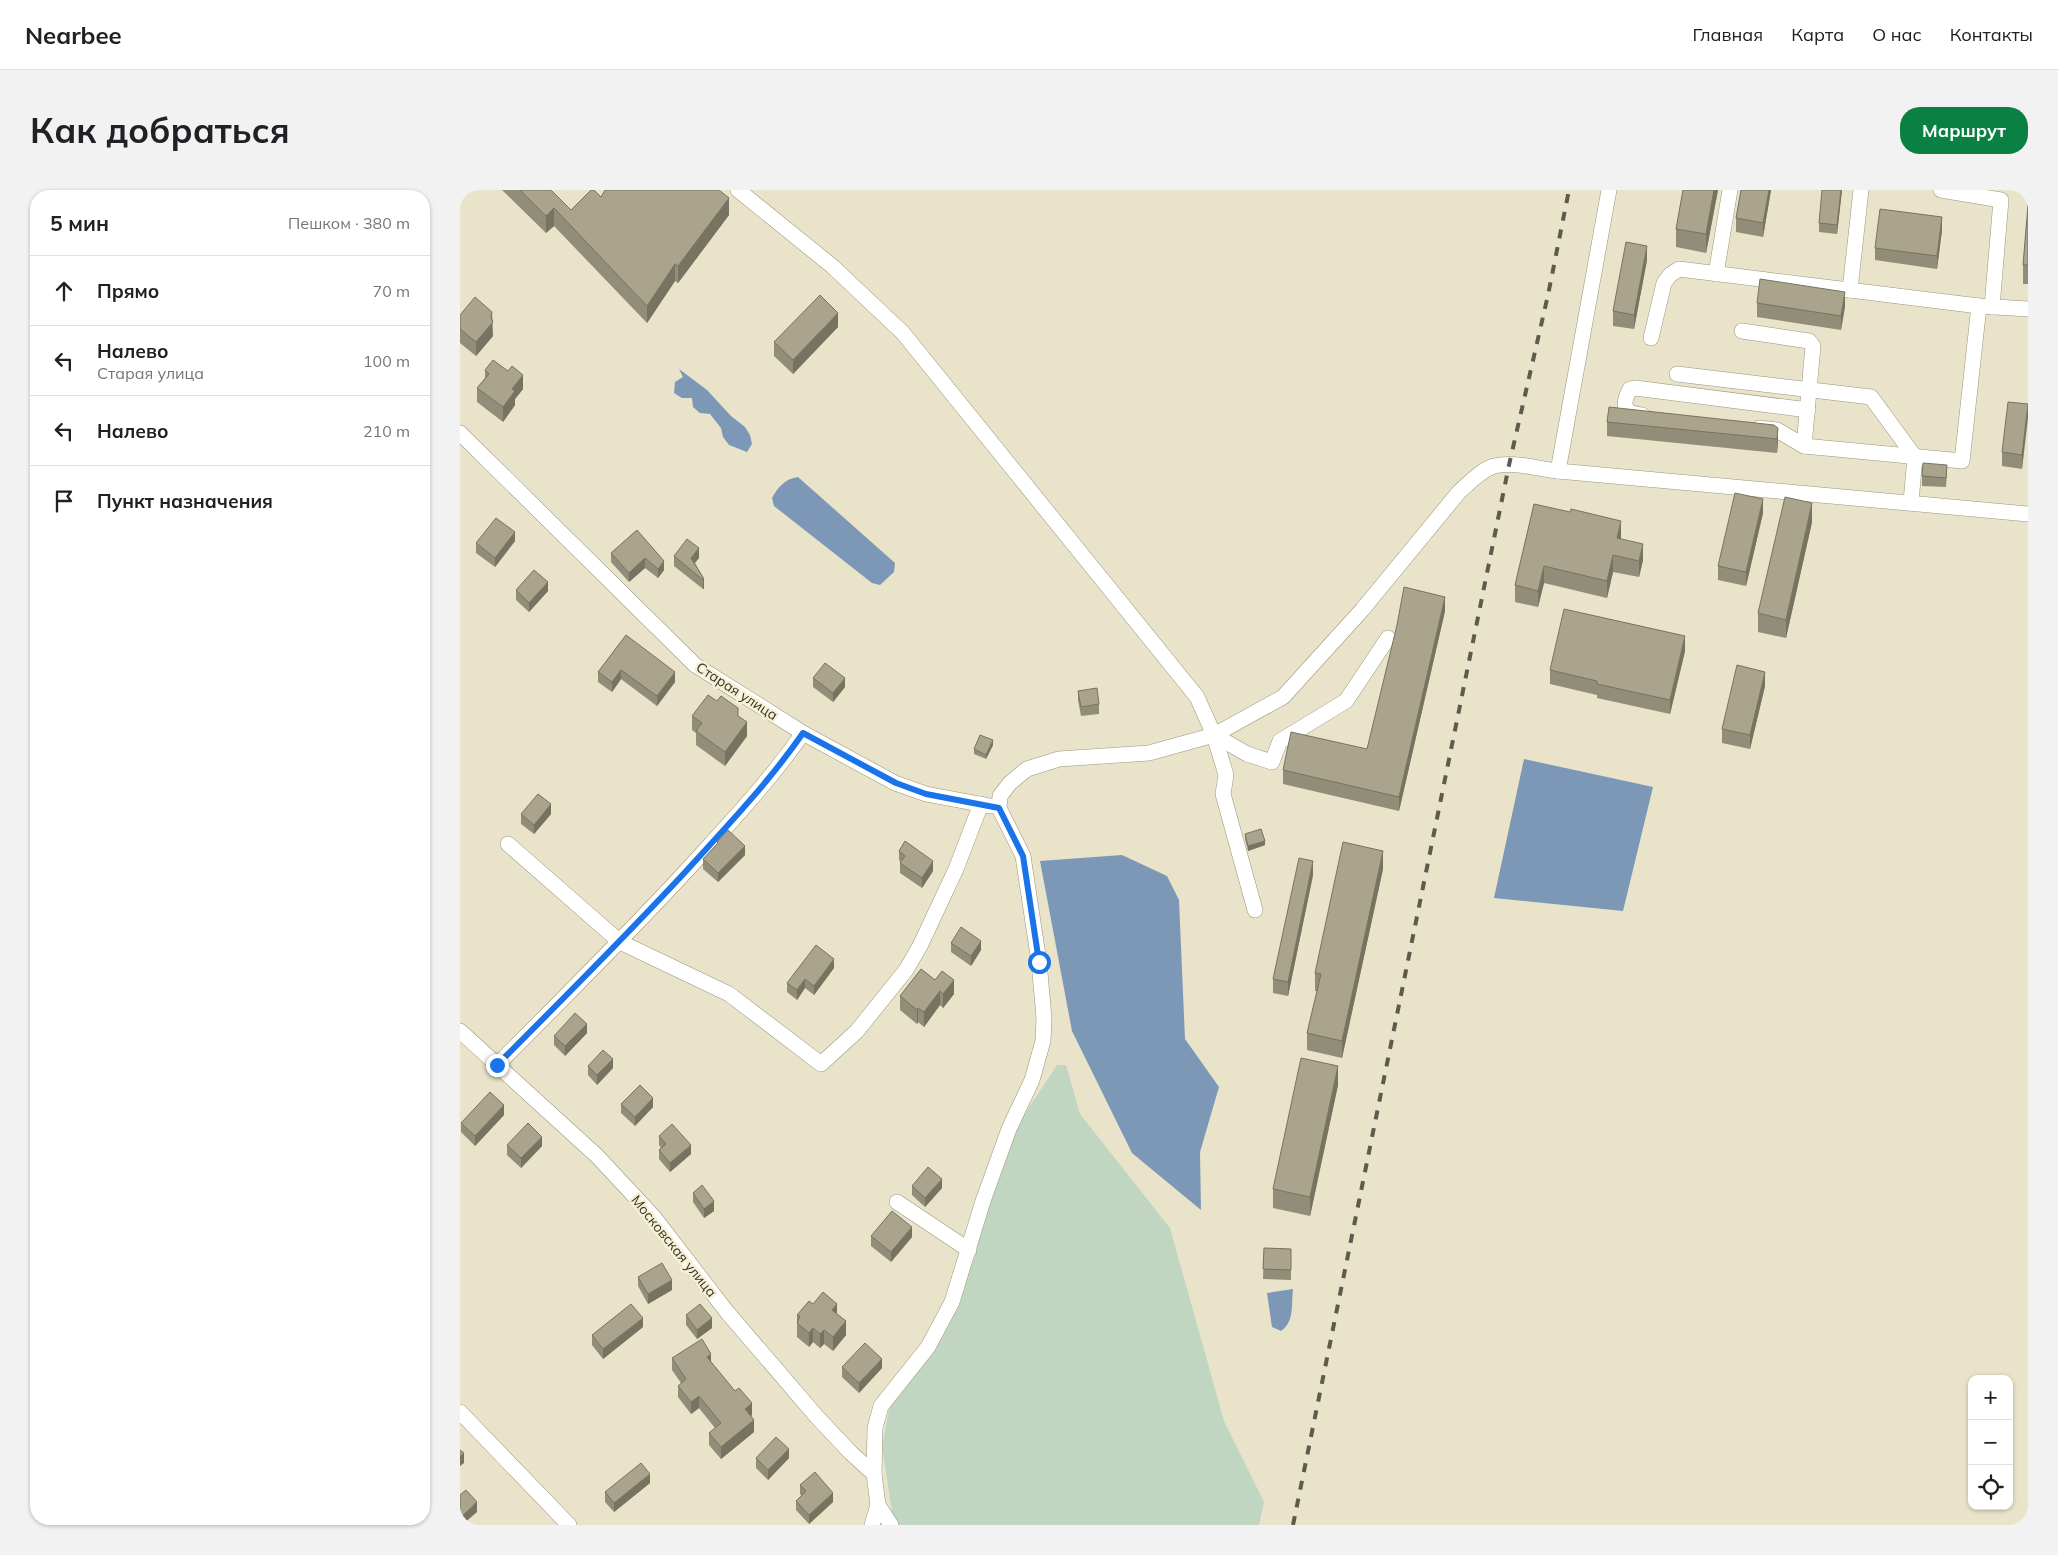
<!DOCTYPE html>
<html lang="ru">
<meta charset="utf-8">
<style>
:root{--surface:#fff;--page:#f2f2f2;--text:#202124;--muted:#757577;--line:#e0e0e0;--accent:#0b8043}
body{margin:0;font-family:Mulish,sans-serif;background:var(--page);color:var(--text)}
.controls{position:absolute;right:15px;bottom:15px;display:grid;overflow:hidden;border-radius:10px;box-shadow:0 1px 4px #0004}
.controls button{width:45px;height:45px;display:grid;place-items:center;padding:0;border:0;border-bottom:1px solid var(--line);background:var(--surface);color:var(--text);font:25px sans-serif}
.stop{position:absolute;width:15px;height:15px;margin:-11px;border:4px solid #1a73e8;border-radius:50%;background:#fff}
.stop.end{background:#1a73e8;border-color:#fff;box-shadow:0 1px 5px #0008}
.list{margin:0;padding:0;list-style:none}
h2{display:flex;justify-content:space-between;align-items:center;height:65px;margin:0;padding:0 20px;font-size:21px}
h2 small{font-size:16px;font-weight:400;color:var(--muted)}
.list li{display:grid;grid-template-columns:32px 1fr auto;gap:15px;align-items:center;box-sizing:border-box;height:70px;padding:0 20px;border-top:1px solid var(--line)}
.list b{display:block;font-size:19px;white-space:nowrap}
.list p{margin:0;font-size:16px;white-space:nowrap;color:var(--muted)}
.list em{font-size:16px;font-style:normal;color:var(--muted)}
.icon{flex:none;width:28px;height:28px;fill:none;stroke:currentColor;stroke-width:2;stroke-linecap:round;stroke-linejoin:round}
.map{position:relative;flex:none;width:1568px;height:1335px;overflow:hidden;border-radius:20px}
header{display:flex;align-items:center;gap:30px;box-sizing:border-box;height:70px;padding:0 25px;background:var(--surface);border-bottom:1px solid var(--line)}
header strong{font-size:24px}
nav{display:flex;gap:28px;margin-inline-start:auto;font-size:18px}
.intro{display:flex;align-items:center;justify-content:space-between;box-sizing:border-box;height:120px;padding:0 30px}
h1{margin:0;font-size:35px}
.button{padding:12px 22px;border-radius:20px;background:var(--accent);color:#fff;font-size:18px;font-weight:700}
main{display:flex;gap:30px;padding:0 30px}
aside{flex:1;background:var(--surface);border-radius:20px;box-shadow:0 1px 4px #0004}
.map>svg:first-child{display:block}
</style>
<header>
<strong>Nearbee</strong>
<nav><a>Главная</a><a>Карта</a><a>О нас</a><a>Контакты</a></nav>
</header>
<div class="intro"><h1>Как добраться</h1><a class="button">Маршрут</a></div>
<main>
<aside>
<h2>5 мин<small>Пешком · 380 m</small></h2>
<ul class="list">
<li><svg class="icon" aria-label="ahead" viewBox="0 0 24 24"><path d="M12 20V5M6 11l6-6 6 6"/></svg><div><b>Прямо</b></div><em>70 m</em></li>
<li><svg class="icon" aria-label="left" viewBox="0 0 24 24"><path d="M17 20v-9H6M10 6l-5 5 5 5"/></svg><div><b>Налево</b><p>Старая улица</p></div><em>100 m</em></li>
<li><svg class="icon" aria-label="left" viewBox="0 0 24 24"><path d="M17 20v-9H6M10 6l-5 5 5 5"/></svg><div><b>Налево</b></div><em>210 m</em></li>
<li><svg class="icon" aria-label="arrive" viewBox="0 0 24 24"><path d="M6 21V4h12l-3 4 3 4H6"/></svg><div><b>Пункт назначения</b></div></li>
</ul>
</aside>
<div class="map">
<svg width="1568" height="1335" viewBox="0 0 1568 1335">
<rect width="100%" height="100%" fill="#e8e3c9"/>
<path fill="#c0d6c1" d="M597 875H606L620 924 710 1038 764 1231 804 1312 799 1335H424L432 1321 422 1257 429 1219 473 1161 497 1115 515 1066 528 1014 553 942Z"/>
<g fill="#7d97b7">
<path d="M219 179 247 200 271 226 285 237 290 245 292 254 287 262 269 255 263 247 261 238 250 224 240 223 233 217 232 208H222L214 203 215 192 223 187Z"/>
<path d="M338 287 435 373 434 382 420 395 412 393 314 316 312 308C318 297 325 289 338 287Z"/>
<path d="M1064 569 1193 597 1163 721 1034 708Z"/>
<path d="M662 665 707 686 719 710 725 849 759 897 740 962 741 1020 672 963 612 841 580 671Z"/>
<path d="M833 1099C831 1115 835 1131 821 1141L812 1137 807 1103Z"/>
</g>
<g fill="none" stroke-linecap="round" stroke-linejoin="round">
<g stroke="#9b967e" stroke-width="16">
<g id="minor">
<path d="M278 0 372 76 443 143 737 507 754 545 766 585 763 604 795 720"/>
<path d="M1481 0 1541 10 1532 117"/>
<path d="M1256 84 1270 0"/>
<path d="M1390 100 1401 0"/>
<path d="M1282 141 1349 151 1353 156 1344 256"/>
<path d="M1191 148 1204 93 1210 85 1219 79 1519 116 1568 119"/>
<path d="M1217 184 1411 207 1455 267 1451 312"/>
<path d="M1182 225C1164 223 1161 216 1170 199L1175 198 1348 220"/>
<path d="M1299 238 1317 240 1344 256 1502 271 1519 116"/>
<path d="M0 243 235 475 343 543 435 593 466 604 530 616"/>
<path d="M1098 281 1149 0"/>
<path d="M754 545 787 564 812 572 820 551 886 511 928 448"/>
<path d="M48 654 160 752 269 804 361 874 397 841 446 780 460 756 496 679 521 614"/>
<path d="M0 841 137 966 193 1026 267 1122 357 1227 391 1263 414 1284"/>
<path d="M37 875C102 810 166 746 228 679 268 635 309 592 343 543"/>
<path d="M437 1012 509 1060"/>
<path d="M0 1222 109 1335"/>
<path d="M418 1315 431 1335"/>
<path d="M412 1335 418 1315 414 1284 415 1238 421 1216 468 1157 492 1112 523 1011 549 939 572 890 583 851 584 828 579 772 563 666 539 618 540 606 550 593 567 579 599 569 689 563 754 545 823 507 902 420 999 302C1009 293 1021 280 1034 276 1054 271 1078 279 1098 281L1568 324"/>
</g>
</g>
<use href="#minor" stroke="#fff" stroke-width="15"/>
<path stroke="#5d5b4d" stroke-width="4" stroke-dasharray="9 9" stroke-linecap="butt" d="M833 1335 1049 275 1088 105 1109 0"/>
</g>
<g fill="#918d78">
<path d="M42 0H91L111 20 141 7 269 25 218 93 215 91 187 133 94 36 86 43Z"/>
<path d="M1223 0H1258L1246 63 1216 57V39Z"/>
<path d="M1281 0H1311L1303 47 1276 42V28Z"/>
<path d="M1382 0 1377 44 1359 42V33Z"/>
<path d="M1568 15V94H1563V75Z"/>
<path d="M1482 40 1477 79 1415 70V58Z"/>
<path d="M1187 70 1174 139 1153 136V121Z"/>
<path d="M1297 113 1385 116 1381 140 1297 127Z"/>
<path d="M0 125 33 146 16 166 0 153Z"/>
<path d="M378 137 333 184 314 166V152Z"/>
<path d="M25 180 63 199 55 209V215L43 232 17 212V198L25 188Z"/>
<path d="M1568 214 1562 279 1542 276V262Z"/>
<path d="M1147 232 1318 238V252L1317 263 1147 246Z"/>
<path d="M1487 284 1486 297 1462 296V286Z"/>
<path d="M1074 314 1161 347V349L1183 370 1179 387 1153 382 1147 408 1084 393 1078 417 1055 412V395Z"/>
<path d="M1303 323 1286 396 1258 390V376Z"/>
<path d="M1352 332 1326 448 1298 442V423Z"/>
<path d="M177 340 204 380 198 388 185 378 169 392 151 372V363Z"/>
<path d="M55 351 35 377 16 363V353Z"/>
<path d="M214 366 239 368 235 373 244 389V399H243L214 376Z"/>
<path d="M56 400 88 401 69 422 56 410Z"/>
<path d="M985 421 939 621 823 594V580L907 559Z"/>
<path d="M166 445 215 492 197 516 161 489 152 502 138 492V482Z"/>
<path d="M1225 461 1210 524 1137 508V505L1090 494V480Z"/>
<path d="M353 488 385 497 373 512 353 497Z"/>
<path d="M1305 496 1290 559 1262 553V539Z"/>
<path d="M618 501 639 514V524L621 526 618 510Z"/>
<path d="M232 526 287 546 265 576 236 555V543L232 540Z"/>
<path d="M533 555 526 569 514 564V559Z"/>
<path d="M61 624H91L74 644 61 634Z"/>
<path d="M785 644 805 655 788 661 785 649Z"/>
<path d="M257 652 285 665 258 692 243 679V669L257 654Z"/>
<path d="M439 661 473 681 462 698 440 683V673L441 672 439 670Z"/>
<path d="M923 679 882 868 847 860V843L857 801H855V783Z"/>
<path d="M853 685 828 806 813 803V789Z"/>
<path d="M491 753 521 760 511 776 491 762Z"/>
<path d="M374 778 354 805 345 798 337 810 327 802V793Z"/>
<path d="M461 779 494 804 483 818 480 815 464 837 458 832 457 834 440 820V806Z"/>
<path d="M127 843 105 866 94 855V846Z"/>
<path d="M128 876 153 878 137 895 128 885Z"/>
<path d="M878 895 850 1026 813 1018V999Z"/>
<path d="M161 914 193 917 175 936 161 923Z"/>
<path d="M44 925 15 956 1 942V933Z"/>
<path d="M199 946 231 964 210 982 199 969V960L201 958 199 955Z"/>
<path d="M47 955 82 956 61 978 47 965Z"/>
<path d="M452 996 482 998 465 1017 452 1005Z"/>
<path d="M233 1003 254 1021 244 1028 233 1012Z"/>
<path d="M411 1046 452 1047 431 1072 411 1056Z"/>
<path d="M804 1058 831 1059V1090L803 1089Z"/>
<path d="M178 1087 212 1100 188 1114 178 1096Z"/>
<path d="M353 1114 377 1124 386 1145 373 1161 364 1154 360 1158 353 1152 349 1157 337 1147V1125Z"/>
<path d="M226 1125 252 1138 237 1149 226 1135Z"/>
<path d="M183 1137 143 1169 132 1155V1145Z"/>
<path d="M212 1168 251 1172 292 1225 291 1226 294 1242 261 1269 249 1255V1243L255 1238 239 1218 231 1224 218 1207V1196L221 1193 212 1180Z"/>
<path d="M382 1177 422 1178 399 1203 382 1187Z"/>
<path d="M296 1268H329L308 1290 296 1278Z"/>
<path d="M190 1293 154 1322 145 1312V1302Z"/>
<path d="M340 1295 373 1312 349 1334 336 1320V1311L342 1306 340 1304Z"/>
</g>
<g fill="#767361">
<path d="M1254 0H1258L1246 63V44Z"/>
<path d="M1309 0H1311L1303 47V33Z"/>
<path d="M1381 0H1382L1377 44V35Z"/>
<path d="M269 8V25L218 93V76Z"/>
<path d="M94 18V36L86 43V26Z"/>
<path d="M1482 27V40L1477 79V66Z"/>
<path d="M1187 56V70L1174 139V125Z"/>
<path d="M215 74V91L187 133V116Z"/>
<path d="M1385 102V116L1381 140V126Z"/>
<path d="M32 122 33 146 16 166V152L31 128Z"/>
<path d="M378 123V137L333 184V170Z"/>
<path d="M63 185V199L55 209V215L43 232V217L52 199Z"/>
<path d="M1568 214V228L1562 279V265Z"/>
<path d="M1318 238V252L1317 263V249Z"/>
<path d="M1303 309V323L1286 396V382Z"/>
<path d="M1352 313V332L1326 448V430Z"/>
<path d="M1161 331V347L1157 365V348Z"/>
<path d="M55 342V351L35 377V368Z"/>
<path d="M1183 354V370L1179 387V371Z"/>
<path d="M239 358V368L231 377V368Z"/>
<path d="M1153 365V382L1147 408V391Z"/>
<path d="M185 368V378L169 392V383Z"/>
<path d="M204 371V380L198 388V379Z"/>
<path d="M1084 376V393L1078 417V401Z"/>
<path d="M244 389V399H243V390Z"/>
<path d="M88 392V401L69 422V413Z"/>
<path d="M985 407V421L939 621V607Z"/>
<path d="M1225 446V461L1210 524V510Z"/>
<path d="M161 480V489L152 502V492Z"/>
<path d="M215 482V492L197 516V506Z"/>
<path d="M1305 482V496L1290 559V545Z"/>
<path d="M385 488V497L373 512V503Z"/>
<path d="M287 532V546L265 576V562Z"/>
<path d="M533 550V555L526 569V565Z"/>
<path d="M91 614V624L74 644V635Z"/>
<path d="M805 651V655L788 661V656Z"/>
<path d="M285 656V665L258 692V683Z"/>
<path d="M923 661V679L882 868V851Z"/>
<path d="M473 671V681L462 698V688Z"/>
<path d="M853 671V685L828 806V792Z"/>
<path d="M521 751V760L511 776V766Z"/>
<path d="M374 769V778L354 805V796Z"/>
<path d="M345 789V798L337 810V800Z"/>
<path d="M494 790V804L483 818V804Z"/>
<path d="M480 801V815L464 837V822Z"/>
<path d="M458 818V832L457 834V820Z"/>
<path d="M127 834V843L105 866V856Z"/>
<path d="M153 869V878L137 895V885Z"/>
<path d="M878 876V895L850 1026V1007Z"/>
<path d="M193 908V917L175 936V927Z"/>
<path d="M44 915V925L15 956V946Z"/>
<path d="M82 947V956L61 978V968Z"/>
<path d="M231 955V964L210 982V973Z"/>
<path d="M482 989V998L465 1017V1008Z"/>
<path d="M254 1011V1021L244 1028V1019Z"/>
<path d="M452 1037V1047L431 1072V1062Z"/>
<path d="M212 1090V1100L188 1114V1104Z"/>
<path d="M377 1114V1128L372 1120Z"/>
<path d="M183 1128V1137L143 1169V1159Z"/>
<path d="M252 1128V1138L237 1149V1140Z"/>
<path d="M386 1131V1145L373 1161V1147Z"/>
<path d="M353 1138V1152L349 1157V1143Z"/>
<path d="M364 1140V1154L360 1158V1144Z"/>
<path d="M251 1164V1176L247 1167Z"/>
<path d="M422 1169V1178L399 1203V1193Z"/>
<path d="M239 1206V1218L231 1224V1212Z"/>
<path d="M292 1213V1225L285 1231V1219Z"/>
<path d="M294 1230V1242L261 1269V1257Z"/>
<path d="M329 1259V1268L308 1290V1280Z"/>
<path d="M4 1263V1273L0 1276V1267Z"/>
<path d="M190 1284V1293L154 1322V1313Z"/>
<path d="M373 1303V1312L349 1334V1325Z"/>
<path d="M17 1312V1322L2 1335H0V1328Z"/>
</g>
<g fill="#a9a48b" stroke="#767361">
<path d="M60 0H91L111 20 131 0H134L141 7 145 0H259L269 8 218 76 215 74 187 116 94 18 86 26Z"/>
<path d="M1223 0H1254L1246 44 1216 39Z"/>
<path d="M1281 0H1309L1303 33 1276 28Z"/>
<path d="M1362 0H1381L1377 35 1359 33Z"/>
<path d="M1568 15V75H1563Z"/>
<path d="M1420 19 1482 27 1477 66 1415 58Z"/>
<path d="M1166 52 1187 56 1174 125 1153 121Z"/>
<path d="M1300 89 1385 102 1381 126 1297 113Z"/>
<path d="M360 105 378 123 333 170 314 152Z"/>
<path d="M15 107 32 122 31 128 33 132 16 152 0 139V125Z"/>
<path d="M33 170 48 181 52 176 63 185 52 199 55 201 43 217 17 198 29 184 25 180Z"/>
<path d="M1548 212 1568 214 1562 265 1542 262Z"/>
<path d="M1149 217 1314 235 1318 238 1317 249 1147 232Z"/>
<path d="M1463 273 1487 275 1486 288 1462 286Z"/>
<path d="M1275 303 1303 309 1286 382 1258 376Z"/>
<path d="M1325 307 1352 313 1326 430 1298 423Z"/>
<path d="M1074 314 1110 322 1111 319 1161 331 1157 348 1183 354 1179 371 1153 365 1147 391 1084 376 1078 401 1055 395Z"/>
<path d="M36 328 55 342 35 368 16 353Z"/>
<path d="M177 340 204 371 198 379 185 368 169 383 151 363Z"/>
<path d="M227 349 239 358 231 368 244 389 243 390 214 366Z"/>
<path d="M74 380 88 392 69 413 56 400Z"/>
<path d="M944 397 985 407 939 607 823 580 831 542 907 559 937 435Z"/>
<path d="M1104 419 1225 446 1210 510 1137 494V491L1090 480Z"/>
<path d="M166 445 215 482 197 506 161 480 152 492 138 482Z"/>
<path d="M365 473 385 488 373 503 353 488Z"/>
<path d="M1277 475 1305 482 1290 545 1262 539Z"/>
<path d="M637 498 639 514 621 517 618 501Z"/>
<path d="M248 505 257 511 261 506 278 518V526L287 532 265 562 236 541 242 533 232 526Z"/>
<path d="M520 545 533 550 526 565 514 559Z"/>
<path d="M78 604 91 614 74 635 61 624Z"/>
<path d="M801 639 805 651 788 656 785 644Z"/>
<path d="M268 640 285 656 258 683 243 669 258 653 257 652Z"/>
<path d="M445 651 473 671 462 688 440 673 445 666 439 661Z"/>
<path d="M883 652 923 661 882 851 847 843 861 784 855 783Z"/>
<path d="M839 668 853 671 828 792 813 789Z"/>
<path d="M501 737 521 751 511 766 491 753Z"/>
<path d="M356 755 374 769 354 796 345 789 337 800 327 793Z"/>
<path d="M461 779 475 790 482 781 494 790 483 804 480 801 464 822 458 818 457 820 440 806Z"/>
<path d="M115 823 127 834 105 856 94 846Z"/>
<path d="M143 860 153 869 137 885 128 876Z"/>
<path d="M841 868 878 876 850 1007 813 999Z"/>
<path d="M180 895 193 908 175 927 161 914Z"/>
<path d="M30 902 44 915 15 946 1 933Z"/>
<path d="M68 933 82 947 61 968 47 955Z"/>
<path d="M212 934 231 955 210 973 199 960 206 954 199 946Z"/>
<path d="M468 977 482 989 465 1008 452 996Z"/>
<path d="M242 995 254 1011 244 1019 233 1003Z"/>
<path d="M432 1021 452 1037 431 1062 411 1046Z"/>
<path d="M804 1058 831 1059V1080L803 1079Z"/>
<path d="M202 1073 212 1090 188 1104 178 1087Z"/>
<path d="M363 1102 377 1114 372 1120 386 1131 373 1147 364 1140 360 1144 353 1138 349 1143 337 1133 340 1126 337 1125 349 1111 353 1114Z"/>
<path d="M171 1114 183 1128 143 1159 132 1145Z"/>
<path d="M240 1114 252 1128 237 1140 226 1125Z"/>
<path d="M242 1149 251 1164 247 1167 275 1201 279 1198 292 1213 285 1219 294 1230 261 1257 249 1243 261 1233 239 1206 231 1212 218 1196 226 1189 212 1168Z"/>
<path d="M405 1153 422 1169 399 1193 382 1177Z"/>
<path d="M316 1247 329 1259 308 1280 296 1268Z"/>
<path d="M0 1260 4 1263 0 1267Z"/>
<path d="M181 1273 190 1284 154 1313 145 1302Z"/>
<path d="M355 1282 373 1303 349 1325 336 1311 346 1301 340 1295Z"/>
<path d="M6 1300 17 1312 0 1328V1305Z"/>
</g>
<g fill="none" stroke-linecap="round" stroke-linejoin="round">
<path stroke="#1a73e8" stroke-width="6" d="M37 875C102 810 166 746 228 679 268 635 309 592 343 543L436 593 466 604 539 618 563 666 579 772"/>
</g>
<g text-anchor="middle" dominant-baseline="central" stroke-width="5" stroke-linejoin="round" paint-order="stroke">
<g font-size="14" fill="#353329" stroke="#f6f1d6">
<text transform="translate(277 501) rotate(33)">Старая улица</text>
<text transform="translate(214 1056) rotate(51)">Московская улица</text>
</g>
</g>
</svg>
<div class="controls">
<button>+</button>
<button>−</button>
<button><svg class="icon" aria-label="locate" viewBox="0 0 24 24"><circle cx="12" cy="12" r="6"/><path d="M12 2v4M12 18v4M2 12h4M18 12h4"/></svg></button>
</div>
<div class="stop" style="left:579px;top:772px"></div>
<div class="stop end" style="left:37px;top:875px"></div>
</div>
</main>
